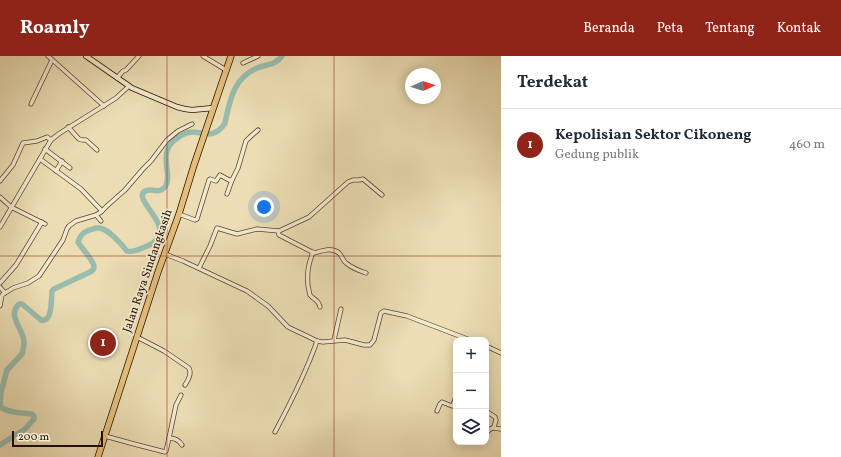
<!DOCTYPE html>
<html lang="id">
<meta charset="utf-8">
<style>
:root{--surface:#fff;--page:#f2f2f3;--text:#1f2937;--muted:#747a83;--line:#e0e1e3;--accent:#8f2418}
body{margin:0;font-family:Vollkorn,serif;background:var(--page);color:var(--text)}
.controls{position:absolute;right:12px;bottom:12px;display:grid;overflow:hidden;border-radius:8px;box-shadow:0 2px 10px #0003}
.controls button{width:36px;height:36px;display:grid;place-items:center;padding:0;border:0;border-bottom:1px solid var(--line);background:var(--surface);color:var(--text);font:20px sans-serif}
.compass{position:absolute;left:405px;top:12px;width:36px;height:36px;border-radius:50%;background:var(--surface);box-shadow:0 2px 10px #0003;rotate:87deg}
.scale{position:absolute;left:12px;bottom:10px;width:91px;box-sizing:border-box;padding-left:4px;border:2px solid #241203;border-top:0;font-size:11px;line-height:14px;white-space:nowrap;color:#241203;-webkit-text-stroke:3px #f3e9ce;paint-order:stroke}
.you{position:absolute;left:264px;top:151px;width:14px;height:14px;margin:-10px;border:3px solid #fff;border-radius:50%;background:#1a73e8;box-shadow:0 0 0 6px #1a73e833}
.badge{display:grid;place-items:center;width:26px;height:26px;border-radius:50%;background:var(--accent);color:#fff;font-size:13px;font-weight:700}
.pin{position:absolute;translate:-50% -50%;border:2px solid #fff;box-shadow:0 1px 4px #0006}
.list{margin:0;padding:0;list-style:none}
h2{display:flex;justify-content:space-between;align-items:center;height:52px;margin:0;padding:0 16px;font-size:17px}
h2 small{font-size:13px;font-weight:400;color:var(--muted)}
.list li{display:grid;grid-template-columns:26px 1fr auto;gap:12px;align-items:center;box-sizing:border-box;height:72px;padding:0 16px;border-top:1px solid var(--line)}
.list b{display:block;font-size:15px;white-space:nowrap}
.list p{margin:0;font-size:13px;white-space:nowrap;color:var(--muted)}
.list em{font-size:13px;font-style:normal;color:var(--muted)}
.icon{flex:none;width:22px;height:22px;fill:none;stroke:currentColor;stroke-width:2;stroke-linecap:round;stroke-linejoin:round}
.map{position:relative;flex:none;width:501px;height:401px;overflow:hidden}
header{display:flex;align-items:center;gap:24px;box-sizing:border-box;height:56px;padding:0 20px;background:var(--accent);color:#fff}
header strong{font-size:19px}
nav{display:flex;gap:22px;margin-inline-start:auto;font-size:14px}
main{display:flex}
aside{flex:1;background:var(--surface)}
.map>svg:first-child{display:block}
</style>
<header>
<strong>Roamly</strong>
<nav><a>Beranda</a><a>Peta</a><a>Tentang</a><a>Kontak</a></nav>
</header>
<main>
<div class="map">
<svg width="501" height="401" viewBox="0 0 501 401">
<rect width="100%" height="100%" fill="#ecddb4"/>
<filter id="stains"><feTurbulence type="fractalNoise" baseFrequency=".005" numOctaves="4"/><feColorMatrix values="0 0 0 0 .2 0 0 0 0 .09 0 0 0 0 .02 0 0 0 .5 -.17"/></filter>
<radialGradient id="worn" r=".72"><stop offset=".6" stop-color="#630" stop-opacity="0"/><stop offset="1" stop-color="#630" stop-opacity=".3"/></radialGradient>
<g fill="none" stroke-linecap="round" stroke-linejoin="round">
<path stroke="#99bcae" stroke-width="5.5" d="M0 389 25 373 34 363V360L32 358C23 357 6 357 0 350L1 336 7 314 22 298C24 292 25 284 22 278 18 268 9 258 19 248H22L41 264C53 267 51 242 52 235L54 233 90 216C92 215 94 214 94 211 94 204 81 192 78 186 80 180 82 177 87 175 91 174 96 171 99 172 108 173 115 182 121 188 123 190 125 193 127 195 133 197 142 192 147 190 184 175 130 144 145 135 151 131 158 139 165 131 174 119 156 97 176 83 181 79 187 76 193 76 198 76 203 78 208 78 215 78 222 73 225 67 230 43 234 20 260 11 270 8 276 8 282 0"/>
<g stroke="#56452f" stroke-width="5">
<g id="minor">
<path d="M48 0 104 50"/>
<path d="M203 0 226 14"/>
<path d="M243 7 258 0"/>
<path d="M117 22 123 15 126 14 139 0"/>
<path d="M31 48 52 4"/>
<path d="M68 71 79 83 82 84H86L97 94"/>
<path d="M45 93 70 112"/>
<path d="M40 103 81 133 102 155"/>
<path d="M56 115 62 105"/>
<path d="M0 125 13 109 23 87 37 85 47 81 51 84"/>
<path d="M227 138 232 124"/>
<path d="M0 141 11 151 45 168"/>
<path d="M179 158 195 164 197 163 209 124 210 123 216 125 220 119 229 124H232L238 112 246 85 250 81 258 74"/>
<path d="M96 159 101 165"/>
<path d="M0 171 51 84 60 77 116 42 129 30"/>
<path d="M278 175 279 179 314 197C322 195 332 191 339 197 342 200 343 205 346 207 352 212 360 215 366 217"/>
<path d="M313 196C308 209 307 216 308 230 309 233 309 236 310 239 314 244 319 244 320 251"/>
<path d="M165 198 183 205 247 235 268 250 288 271 309 281 317 285 323 286 345 284 364 289H370L374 284 381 257 384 255 407 260 470 284"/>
<path d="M199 212 210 190 217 172 237 178 257 173 279 175 309 161 348 126 353 124H359L363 123 382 139"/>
<path d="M0 227 16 209 42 166"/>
<path d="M0 231 5 237"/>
<path d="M0 250 2 239 5 237 13 232 28 227 39 220 63 184 67 173 69 170 76 165 96 159 101 156 108 149 125 134 143 113 151 105 167 84 178 75 192 68"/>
<path d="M137 281 164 295 189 312C192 318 188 324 185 329"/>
<path d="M334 284 341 253"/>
<path d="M486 290 501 297"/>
<path d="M437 355 440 348 442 346 452 350 453 349 456 341"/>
<path d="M486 355 495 361 496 364 494 371 489 374 486 378"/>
<path d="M493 372 501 373"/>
<path d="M275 376C291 346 306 317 317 285"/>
<path d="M105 380 134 388 165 396 166 395 169 382C175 382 179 384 182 389"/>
<path d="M169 382 176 349 181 339"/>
</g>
</g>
<g stroke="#241203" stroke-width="6">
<path id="secondary" d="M86 0 132 32 177 51 185 53 192 54 213 52"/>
</g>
<g stroke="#241203" stroke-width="7">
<path id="trunk" d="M98 401 158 216 179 158 194 109 231 0"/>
</g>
<use href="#minor" stroke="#f3e9ce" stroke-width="3.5"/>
<use href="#secondary" stroke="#f3e9ce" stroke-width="4.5"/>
<use href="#trunk" stroke="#e6be7a" stroke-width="5.5"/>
</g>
<path fill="none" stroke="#8f2418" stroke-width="1" stroke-opacity="0.55" d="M167 0V401M334 0V401M0 200H501"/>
<g text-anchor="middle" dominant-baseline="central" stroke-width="3.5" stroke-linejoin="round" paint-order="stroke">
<g font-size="12" fill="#241203" stroke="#f3e9ce">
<text transform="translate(148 215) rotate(-71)">Jalan Raya Sindangkasih</text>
</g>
</g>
<rect width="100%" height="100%" filter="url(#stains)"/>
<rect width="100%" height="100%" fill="url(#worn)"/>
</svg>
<div class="controls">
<button>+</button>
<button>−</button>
<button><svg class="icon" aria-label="layers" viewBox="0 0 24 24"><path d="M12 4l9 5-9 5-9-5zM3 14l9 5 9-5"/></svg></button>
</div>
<svg class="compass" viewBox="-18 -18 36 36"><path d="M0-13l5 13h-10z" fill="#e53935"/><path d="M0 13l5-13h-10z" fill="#747a83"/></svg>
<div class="scale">200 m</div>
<div class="you"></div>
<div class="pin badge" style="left:103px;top:287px">1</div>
</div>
<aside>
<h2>Terdekat<small></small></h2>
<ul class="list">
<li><span class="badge">1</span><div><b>Kepolisian Sektor Cikoneng</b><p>Gedung publik</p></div><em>460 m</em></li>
</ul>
</aside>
</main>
